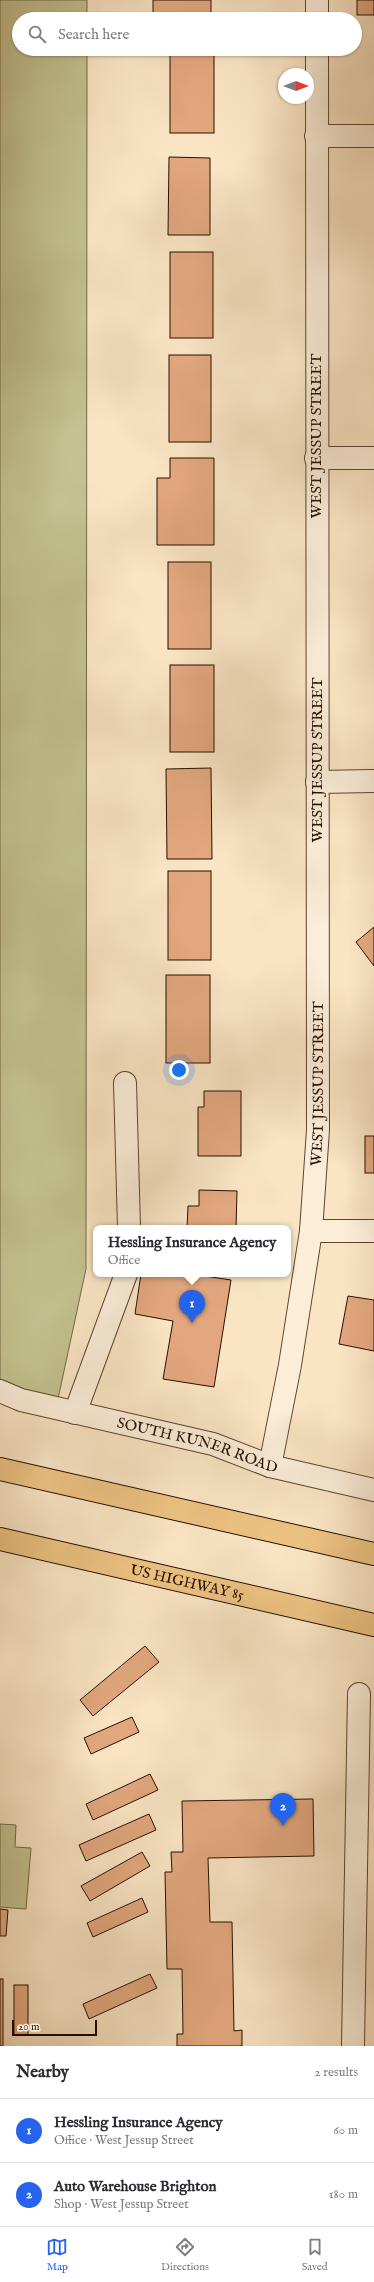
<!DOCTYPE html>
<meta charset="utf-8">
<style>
:root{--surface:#fff;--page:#f2f2f3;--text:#2b2b33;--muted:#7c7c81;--line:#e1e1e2;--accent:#2563eb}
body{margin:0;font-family:"IM FELL English",serif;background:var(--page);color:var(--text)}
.compass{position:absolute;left:278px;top:68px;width:36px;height:36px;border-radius:50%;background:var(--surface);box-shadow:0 1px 3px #0004;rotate:90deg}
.scale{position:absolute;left:12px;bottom:10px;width:85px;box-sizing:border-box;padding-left:4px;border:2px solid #270f00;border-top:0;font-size:11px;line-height:14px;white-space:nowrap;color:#270f00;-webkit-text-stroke:3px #fbedd8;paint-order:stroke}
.you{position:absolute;left:179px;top:1070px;width:14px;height:14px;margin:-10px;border:3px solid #fff;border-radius:50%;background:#1a73e8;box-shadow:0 0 0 6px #1a73e833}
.badge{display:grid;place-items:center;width:26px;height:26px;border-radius:50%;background:var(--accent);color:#fff;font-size:13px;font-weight:700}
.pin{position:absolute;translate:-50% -33px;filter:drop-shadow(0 1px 2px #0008)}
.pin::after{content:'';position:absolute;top:21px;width:14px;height:12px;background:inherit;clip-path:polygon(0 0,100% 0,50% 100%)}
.popup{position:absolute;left:93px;top:1225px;width:198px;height:52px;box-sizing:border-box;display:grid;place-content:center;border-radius:8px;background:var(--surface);filter:drop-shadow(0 1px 3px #0005);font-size:13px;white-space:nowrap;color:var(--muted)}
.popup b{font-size:15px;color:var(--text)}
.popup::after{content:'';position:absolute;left:50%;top:100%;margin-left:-8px;border:8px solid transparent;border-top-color:var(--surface)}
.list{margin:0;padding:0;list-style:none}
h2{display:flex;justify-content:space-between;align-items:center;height:52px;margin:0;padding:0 16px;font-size:17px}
h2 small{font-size:13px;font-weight:400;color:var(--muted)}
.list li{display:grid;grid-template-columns:26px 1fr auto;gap:12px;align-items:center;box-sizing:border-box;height:64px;padding:0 16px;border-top:1px solid var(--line)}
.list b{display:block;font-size:15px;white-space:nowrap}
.list p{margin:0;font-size:13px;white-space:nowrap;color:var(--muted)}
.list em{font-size:13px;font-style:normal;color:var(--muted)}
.icon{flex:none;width:22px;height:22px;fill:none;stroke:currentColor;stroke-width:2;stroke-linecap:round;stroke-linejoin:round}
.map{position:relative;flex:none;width:374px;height:2046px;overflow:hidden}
.search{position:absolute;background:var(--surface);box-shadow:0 1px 3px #0004;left:12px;right:12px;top:12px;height:44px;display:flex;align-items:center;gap:10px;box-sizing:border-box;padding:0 14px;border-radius:22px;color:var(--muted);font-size:15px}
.sheet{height:180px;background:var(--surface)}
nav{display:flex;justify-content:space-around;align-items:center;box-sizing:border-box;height:56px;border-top:1px solid var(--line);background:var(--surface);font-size:11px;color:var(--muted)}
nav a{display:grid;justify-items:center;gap:2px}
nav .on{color:var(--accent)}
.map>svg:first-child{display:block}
</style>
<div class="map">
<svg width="374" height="2046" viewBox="0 0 374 2046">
<rect width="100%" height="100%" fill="#f9e4c3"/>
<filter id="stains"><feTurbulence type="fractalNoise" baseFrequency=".005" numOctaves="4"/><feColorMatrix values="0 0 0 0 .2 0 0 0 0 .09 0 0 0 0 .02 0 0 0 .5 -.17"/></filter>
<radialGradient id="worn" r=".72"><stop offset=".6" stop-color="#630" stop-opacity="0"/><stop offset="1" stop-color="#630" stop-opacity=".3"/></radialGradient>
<g fill="#c3c290" stroke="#756848">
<path d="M0 0H87V19H19V49H87L86 1269 56 1408 0 1391Z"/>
<path d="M0 1824 16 1825 15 1847 31 1848 26 1909 0 1907Z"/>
</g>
<g fill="#e2a77e" stroke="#270f00">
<rect x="153" y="0" width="58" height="19"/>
<rect x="357" y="0" width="17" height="15"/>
<rect x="170" y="49" width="44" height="84"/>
<path d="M169 157 210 158V235H168Z"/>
<rect x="170" y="252" width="43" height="86"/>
<rect x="169" y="355" width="42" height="87"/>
<path d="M170 458H214V545H157V478H170Z"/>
<rect x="168" y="562" width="43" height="87"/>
<rect x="170" y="665" width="44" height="87"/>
<path d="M211 768 212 859H167L166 769Z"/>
<rect x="168" y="871" width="43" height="89"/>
<path d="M374 927V966L356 942Z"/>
<rect x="166" y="975" width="44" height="88"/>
<path d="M204 1091H241V1156H198V1107H204Z"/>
<rect x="365" y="1136" width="9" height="37"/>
<path d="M199 1190 237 1191 236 1228H187L188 1206H199Z"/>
<path d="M141 1274H192L231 1280 214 1387 163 1379 173 1321 135 1314Z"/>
<path d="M348 1296 374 1300V1351L339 1344Z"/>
<path d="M145 1646 159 1662 93 1716 80 1700Z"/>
<path d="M132 1717 139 1732 91 1754 84 1738Z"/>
<path d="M150 1774 158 1790 93 1820 86 1804Z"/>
<path d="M313 1799 314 1856 208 1858 210 1922H232L234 2031 242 2030V2046H177V2034H183L182 1969H167L165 1872H172L171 1852H183L182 1801Z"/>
<path d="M149 1814 156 1830 86 1861 79 1845Z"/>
<path d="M142 1852 150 1866 90 1901 81 1886Z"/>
<path d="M142 1898 148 1912 93 1937 87 1923Z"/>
<path d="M0 1909 8 1910 6 1936H0Z"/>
<path d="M150 1974 157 1988 89 2019 83 2004Z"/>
<rect x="0" y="1979" width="3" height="67"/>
<rect x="14" y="1985" width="14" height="50"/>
</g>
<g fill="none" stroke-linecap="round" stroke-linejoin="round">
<g stroke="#5c4431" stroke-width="24">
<g id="minor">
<path d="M317 19V0"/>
<path d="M316 136H374"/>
<path d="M316 458H374"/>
<path d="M317 782 374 781"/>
<path d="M125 1083 129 1228"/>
<path d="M311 1231H374"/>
<path id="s1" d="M0 1391 21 1400 213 1444 270 1466 374 1490"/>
<path d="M75 1413 126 1274"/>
<path id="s2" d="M270 1466 290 1365 311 1231 318 1130 317 49"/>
<path d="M353 2046 359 1694"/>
</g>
</g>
<g stroke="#270f00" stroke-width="24">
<g id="highway">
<path d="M0 1469 374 1554"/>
<path id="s3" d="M0 1539 374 1625"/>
</g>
</g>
<use href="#minor" stroke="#fbedd8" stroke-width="22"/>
<use href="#highway" stroke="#ecc282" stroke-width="22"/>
</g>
<g text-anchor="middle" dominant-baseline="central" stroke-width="3" stroke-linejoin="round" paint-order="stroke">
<g font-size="15" fill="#270f00" stroke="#fbedd8">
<text transform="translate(316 436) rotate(-90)">WEST JESSUP STREET</text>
<text transform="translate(317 760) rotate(-90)">WEST JESSUP STREET</text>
<text stroke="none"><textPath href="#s2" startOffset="386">WEST JESSUP STREET</textPath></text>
<text stroke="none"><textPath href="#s1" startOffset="205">SOUTH KUNER ROAD</textPath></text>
<text stroke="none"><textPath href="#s3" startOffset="192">US HIGHWAY 85</textPath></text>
</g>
</g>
<rect width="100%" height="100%" filter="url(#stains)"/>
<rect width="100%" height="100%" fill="url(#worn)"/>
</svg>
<svg class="compass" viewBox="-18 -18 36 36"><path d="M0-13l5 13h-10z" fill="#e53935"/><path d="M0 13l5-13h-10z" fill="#7c7c81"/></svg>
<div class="scale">20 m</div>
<div class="you"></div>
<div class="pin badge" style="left:192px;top:1323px">1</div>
<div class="popup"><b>Hessling Insurance Agency</b>Office</div>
<div class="pin badge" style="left:283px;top:1826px">2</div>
<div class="search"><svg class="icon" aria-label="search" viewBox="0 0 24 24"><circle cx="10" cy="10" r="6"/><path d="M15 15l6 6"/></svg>Search here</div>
</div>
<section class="sheet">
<h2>Nearby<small>2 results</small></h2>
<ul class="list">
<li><span class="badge">1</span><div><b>Hessling Insurance Agency</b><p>Office · West Jessup Street</p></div><em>60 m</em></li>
<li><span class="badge">2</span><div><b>Auto Warehouse Brighton</b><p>Shop · West Jessup Street</p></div><em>180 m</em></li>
</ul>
</section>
<nav>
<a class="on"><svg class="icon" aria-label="map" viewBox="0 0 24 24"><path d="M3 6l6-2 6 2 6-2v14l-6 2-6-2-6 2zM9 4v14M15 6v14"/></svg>Map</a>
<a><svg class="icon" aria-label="directions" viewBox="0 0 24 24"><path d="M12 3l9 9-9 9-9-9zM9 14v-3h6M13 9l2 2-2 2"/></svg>Directions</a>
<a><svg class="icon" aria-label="saved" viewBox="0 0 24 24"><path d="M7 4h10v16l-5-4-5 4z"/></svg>Saved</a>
</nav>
